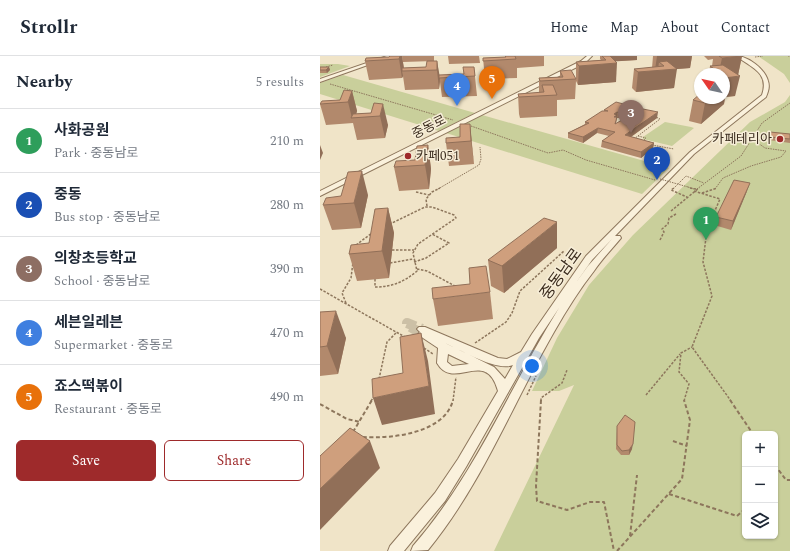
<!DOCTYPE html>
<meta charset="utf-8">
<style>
:root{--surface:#fff;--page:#f6f6f7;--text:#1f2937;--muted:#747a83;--line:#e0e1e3;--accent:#9e2a2b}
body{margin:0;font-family:Spectral,"Noto Sans KR",serif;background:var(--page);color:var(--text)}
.controls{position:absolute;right:12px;bottom:12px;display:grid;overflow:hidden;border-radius:6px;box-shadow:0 1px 3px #0004}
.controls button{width:36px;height:36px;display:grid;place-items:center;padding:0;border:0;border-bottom:1px solid var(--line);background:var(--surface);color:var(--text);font:20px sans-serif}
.compass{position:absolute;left:374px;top:12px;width:36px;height:36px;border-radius:50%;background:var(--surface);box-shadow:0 1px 3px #0004;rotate:304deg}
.you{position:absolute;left:212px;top:310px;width:14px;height:14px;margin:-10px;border:3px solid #fff;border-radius:50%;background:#1a73e8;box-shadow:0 0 0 6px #1a73e833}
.badge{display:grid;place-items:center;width:26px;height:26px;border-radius:50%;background:var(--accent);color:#fff;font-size:13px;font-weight:700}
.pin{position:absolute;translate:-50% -33px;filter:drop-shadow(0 1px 2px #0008)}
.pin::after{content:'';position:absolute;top:21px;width:14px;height:12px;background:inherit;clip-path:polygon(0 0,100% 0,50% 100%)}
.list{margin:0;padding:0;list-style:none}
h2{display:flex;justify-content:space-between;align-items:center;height:52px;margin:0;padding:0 16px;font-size:17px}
h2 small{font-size:13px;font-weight:400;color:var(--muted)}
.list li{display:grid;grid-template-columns:26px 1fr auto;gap:12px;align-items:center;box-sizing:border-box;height:64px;padding:0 16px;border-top:1px solid var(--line)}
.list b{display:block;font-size:15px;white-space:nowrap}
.list p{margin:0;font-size:13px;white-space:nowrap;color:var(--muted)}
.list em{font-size:13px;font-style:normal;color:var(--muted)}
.actions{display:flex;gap:8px;padding:12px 16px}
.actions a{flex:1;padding:9px 0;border:1px solid var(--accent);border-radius:6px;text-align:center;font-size:14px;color:var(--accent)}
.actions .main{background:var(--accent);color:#fff}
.icon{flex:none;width:22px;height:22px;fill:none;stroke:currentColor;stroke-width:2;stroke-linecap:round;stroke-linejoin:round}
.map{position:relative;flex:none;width:470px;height:495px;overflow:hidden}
header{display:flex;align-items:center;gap:24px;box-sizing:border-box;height:56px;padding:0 20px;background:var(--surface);border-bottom:1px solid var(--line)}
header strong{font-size:19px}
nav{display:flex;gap:22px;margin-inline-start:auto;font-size:14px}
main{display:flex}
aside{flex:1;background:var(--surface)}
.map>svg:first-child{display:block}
</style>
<header>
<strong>Strollr</strong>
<nav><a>Home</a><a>Map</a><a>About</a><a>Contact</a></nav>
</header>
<main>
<aside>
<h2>Nearby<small>5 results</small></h2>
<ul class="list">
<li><span class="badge" style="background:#2e9e5b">1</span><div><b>사화공원</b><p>Park · 중동남로</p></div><em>210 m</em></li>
<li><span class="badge" style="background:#1a4fb4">2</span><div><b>중동</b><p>Bus stop · 중동남로</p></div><em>280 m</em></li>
<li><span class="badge" style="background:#8d6e63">3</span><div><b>의창초등학교</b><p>School · 중동남로</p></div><em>390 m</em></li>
<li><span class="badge" style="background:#3f7fe0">4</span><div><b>세븐일레븐</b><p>Supermarket · 중동로</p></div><em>470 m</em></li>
<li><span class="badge" style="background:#e8710a">5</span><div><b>죠스떡볶이</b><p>Restaurant · 중동로</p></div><em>490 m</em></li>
</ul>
<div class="actions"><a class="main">Save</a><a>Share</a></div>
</aside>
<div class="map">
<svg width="470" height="495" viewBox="0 0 470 495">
<rect width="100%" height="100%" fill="#f0e4c8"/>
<g fill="#c9cf9b" fill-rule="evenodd">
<path d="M438 0H470V27L464 18Z"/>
<path d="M0 8H18L30 10 0 21Z"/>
<path d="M23 19 155 57 119 75 0 38V27Z"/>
<path d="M470 39V495H174L254 329 239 335H212L237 282 269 229 313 179 430 66 465 46ZM425 378H455V480H425Z"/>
<path d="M162 59 349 112 322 138 126 77Z"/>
<path d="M345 66 371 71 374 72 352 90 323 83V81Z"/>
</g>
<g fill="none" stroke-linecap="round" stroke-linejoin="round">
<path stroke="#ccc0a6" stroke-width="10" stroke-dasharray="10 5" stroke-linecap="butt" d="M99 276 87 269V267L102 273"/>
<g stroke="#8d765c" stroke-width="2">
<g id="minor">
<path d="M67 0H73L0 26V23Z"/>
<path d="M267 0H272L265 7 0 140V135L261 5Z"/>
<path d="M416 0C428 0 445 13 448 25 450 31 448 36 446 41L374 98 295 180H300L301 182C292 193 282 203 274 215 259 234 246 255 234 276 192 349 162 428 108 494L91 495 93 490C155 419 190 331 239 252L219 282 146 411 125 445 84 495H68L70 490 115 437 138 403 178 335C166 291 134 336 117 307L118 292 100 280 98 278 100 276 97 273 99 271H105L178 302 187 303 201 296 212 278 266 200 370 96 442 39C450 16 430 11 416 0ZM292 183 268 210 255 228 272 204ZM125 287C141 294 177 316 193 309L185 323 174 311ZM128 298 149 308 132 310 127 306Z"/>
</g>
</g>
<g stroke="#8d765c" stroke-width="1" stroke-dasharray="1.5 1" stroke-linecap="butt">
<path d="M468 0H470"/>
<path d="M435 1 443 0"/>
<path d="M6 11 13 9"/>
<path d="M10 28 133 64"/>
<path d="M309 54 317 56"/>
<path d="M151 70 228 97 243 94 266 104 335 124"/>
<path d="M318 80 326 82 323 85"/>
<path d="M314 83 340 63 336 61"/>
<path d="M431 84H440L450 80"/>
<path d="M332 89 354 93"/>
<path d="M368 131 374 133"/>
<path d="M118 133 159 109 161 103 160 91"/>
<path d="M353 133 366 120 384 127"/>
<path d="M377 133 421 100 442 67 470 47"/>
<path d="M395 133 403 122 431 110 461 101 466 95 445 92 438 87 440 84"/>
</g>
<g stroke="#8d765c" stroke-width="1.5" stroke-dasharray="2.5 1.5" stroke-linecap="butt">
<path d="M354 132 351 134 367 141"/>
<path d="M370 132 376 133"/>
<path d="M374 135 400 143 387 173 383 206 392 240 372 291 411 345"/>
<path d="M96 136 109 139"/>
<path d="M382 137 397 132"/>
<path d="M107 150 106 143 112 136 120 132"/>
<path d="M351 155 379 132"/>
<path d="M379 170 387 173"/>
<path d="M340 184 344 176 342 173 348 168 349 162 356 158"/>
<path d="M36 189 52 177"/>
<path d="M72 194H94"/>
<path d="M94 206 106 202 129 187 112 178"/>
<path d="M70 207 93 203"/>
<path d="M97 213 107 215 135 230"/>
<path d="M55 223V231C72 231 84 226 97 215L93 197 98 188 136 162 134 159 112 151H105L70 168"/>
<path d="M0 233 85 281"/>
<path d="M26 247 22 237 31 222 33 206"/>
<path d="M155 287 186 266 192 257 200 235 244 195"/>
<path d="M104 292 113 298"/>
<path d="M59 323 67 286 77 276"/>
<path d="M207 339 216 320"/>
<path d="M326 339 360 298"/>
<path d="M51 345 53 342"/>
<path d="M133 345 136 321"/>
<path d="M221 345V342L242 327 247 314"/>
<path d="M364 345 369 328 359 316 361 297 372 291"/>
</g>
<g stroke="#8d765c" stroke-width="2" stroke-dasharray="4 2.5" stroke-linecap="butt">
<path d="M221 344 216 430 217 445 247 454 270 446H284L294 495"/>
<path d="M410 344 433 378"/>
<path d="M0 348 27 363 40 366"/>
<path d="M33 376 52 344"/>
<path d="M43 381C72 383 125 377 133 344"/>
<path d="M353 385 367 390"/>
<path d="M455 409 466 424H470"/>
<path d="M349 438 417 460 425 453"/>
<path d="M310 480 317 419"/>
<path d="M297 495 362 423 370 364 364 344"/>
</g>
<use href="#minor" fill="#faf1dc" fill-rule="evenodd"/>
<path stroke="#8d765c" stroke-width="1" stroke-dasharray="1.5 1" stroke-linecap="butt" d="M340 123 368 131"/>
</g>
<g fill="#b2896c">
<path d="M82 0H114V5L83 6Z"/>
<path d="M82 0 84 12 106 11 117 5 119 19 144 18 154 11 157 40 122 41 120 26 119 33 85 34 83 20 82 22 49 24 45 5Z"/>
<path d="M128 0H159L160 7 129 8Z"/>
<path d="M185 0H224V10L197 12V22L165 23 163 2 185 1Z"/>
<path d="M280 0H317V4L296 5V26L258 29 256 25 255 43 237 44V60L200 62 199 58 198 38 219 37V22L240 21V15L256 23V6L281 4 280 3Z"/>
<path d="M333 0H372L370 12 356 13 354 32 316 36 312 32 314 13 332 12Z"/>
<path d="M384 0H422L418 19H417L415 40 405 41 404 48 381 68 369 65 373 44 404 42V18H389L390 10H392L393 3 388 4Z"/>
<path d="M0 11H9L10 14 7 17H0Z"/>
<path d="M32 35 37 55 36 58 51 57 54 47 68 69 65 82 37 84 33 67 6 69 0 48 20 44Z"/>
<path d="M311 50 310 55 300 62H297L296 67 309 64 310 59 337 62 311 81 334 87 333 92 321 102 281 91 282 85 289 80 277 77 263 87 248 82V77L265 68V66L284 55V54Z"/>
<path d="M150 68 154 108 129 110 126 87 140 81Z"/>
<path d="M450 76 470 78V87L449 84V80Z"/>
<path d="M108 89 111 113 109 133 79 135 74 111 95 104Z"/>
<path d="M427 135 411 174 394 169 396 161Z"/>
<path d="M48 139 41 172 12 174 3 149Z"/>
<path d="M68 152 74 177 69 222 37 225 29 198 49 187Z"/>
<path d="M237 192 184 237 171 230 168 204Z"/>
<path d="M170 236 173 263 118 270 113 243Z"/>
<path d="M0 256 26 282 18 318 0 320Z"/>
<path d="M297 370 312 393 309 399H301L296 393Z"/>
</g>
<g fill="#916f58">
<path d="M80 0H82L84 14 82 15 83 20 82 22 79 3Z"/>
<path d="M283 0H317V4L286 6V4Z"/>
<path d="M337 0H372L370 12 344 14V10L339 6 338 14H335Z"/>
<path d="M422 0 418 19 404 20 399 16 402 2Z"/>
<path d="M117 5 120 22 119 33 117 14Z"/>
<path d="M297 7 296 26 258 29 259 10Z"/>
<path d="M9 11 10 14 7 17 6 14Z"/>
<path d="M357 13 354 32 316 36 318 16Z"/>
<path d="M420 20 415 40 405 41 404 48 381 68 385 47 391 42H404V22Z"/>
<path d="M32 35 37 55 35 62H32L28 46Z"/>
<path d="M63 48 68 69 65 82 60 60Z"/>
<path d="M311 50 310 55 300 62V57Z"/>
<path d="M297 56 296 67 295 74 294 58Z"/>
<path d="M338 56 337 62 305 85V79Z"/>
<path d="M150 68 152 90 154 108 151 85Z"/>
<path d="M278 72 277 77 263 87V81Z"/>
<path d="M334 87 333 92 321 102V96Z"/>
<path d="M0 89 3 97 0 104Z"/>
<path d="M108 89 111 113 109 133 105 109Z"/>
<path d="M42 115 48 139 41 172 34 147Z"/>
<path d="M430 127 427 135 411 174 413 165Z"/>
<path d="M68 152 74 177 69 222 62 195Z"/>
<path d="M237 166V192L184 237 182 210Z"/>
<path d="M16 255 26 282 18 318 7 290Z"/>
<path d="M101 277 108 305 115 358 62 369 53 342 109 330Z"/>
<path d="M50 385 60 412 0 474V433Z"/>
<path d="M313 388 312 393 309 399V394Z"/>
</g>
<g fill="#cf9f7d" stroke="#916f58">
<path d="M70 0H80L79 3 45 5 46 2 69 1Z"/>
<path d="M185 0H195L196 3 163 5V2L186 1Z"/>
<path d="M282 0H290L297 7 259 10 256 6 286 4Z"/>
<path d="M399 0H422L402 2Z"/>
<path d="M107 5H117V14L82 15V12L106 11Z"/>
<path d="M347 5 357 13 318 16 314 13 344 10 339 6Z"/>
<path d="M403 9 420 20 404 22V18H400H401L390 10Z"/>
<path d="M0 11H9L6 14H0Z"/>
<path d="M143 11H154L155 20 119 22V19L144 18Z"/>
<path d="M251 14 256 23 220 25 219 22 243 21 240 15Z"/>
<path d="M404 28H408L404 31Z"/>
<path d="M222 29H233L237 39 199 41 198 38 224 36Z"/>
<path d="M24 34 32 35 28 46 0 48 2 45 20 44Z"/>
<path d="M380 38V42H391L385 47 373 44Z"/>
<path d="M296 46 311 50 300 57 297 56 294 58 297 59 294 61H297L295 68 302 64H310L315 61 310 59 323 53 338 56 305 79 334 87 321 96 282 85 295 76 278 72 263 81 248 77 269 67 265 66 282 55H288L284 54Z"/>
<path d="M54 47 63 48 60 60 31 62 33 58 51 57Z"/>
<path d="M140 68H150L151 85 126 87V82L140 81Z"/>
<path d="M450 76 470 78V83L450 81Z"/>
<path d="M108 89 105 109 74 111 76 105 95 104 97 90Z"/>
<path d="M42 115 34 147 3 149 6 142 21 140 28 116Z"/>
<path d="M414 124 430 127 413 165 396 161Z"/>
<path d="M68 152 62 195 29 198 31 189 49 187 55 153Z"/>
<path d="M224 162 237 166 182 210 168 204Z"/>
<path d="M166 210 170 236 113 243 112 232 150 228 149 212Z"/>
<path d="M16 255 7 290 0 291V256Z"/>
<path d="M101 277 109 330 53 342 52 323 83 317 80 281Z"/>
<path d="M305 359 315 366 313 388 309 394 302 395 297 389V370Z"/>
<path d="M30 372 50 385 0 433V400Z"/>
</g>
<g fill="#9e2a2b" stroke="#f7eed8" stroke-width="1.5">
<circle cx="460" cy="83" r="4"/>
<circle cx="88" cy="100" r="4"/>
</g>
<g text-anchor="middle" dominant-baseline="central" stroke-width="3" stroke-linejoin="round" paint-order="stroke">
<g font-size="13" fill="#3d2e20" stroke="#f7eed8">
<text transform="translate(109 71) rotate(-27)">중동로</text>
</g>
<g font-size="13" fill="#3d2e20" stroke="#f7eed8" text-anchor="end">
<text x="452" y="83">카페테리아</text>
<text x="96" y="100" text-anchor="start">카페051</text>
</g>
<g font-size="16" fill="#3d2e20" stroke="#f7eed8">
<text transform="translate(241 218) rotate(-54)">중동남로</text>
</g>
</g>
</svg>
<div class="controls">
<button>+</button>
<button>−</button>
<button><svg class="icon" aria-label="layers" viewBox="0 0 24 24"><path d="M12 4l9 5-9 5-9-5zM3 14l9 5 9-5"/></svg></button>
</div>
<svg class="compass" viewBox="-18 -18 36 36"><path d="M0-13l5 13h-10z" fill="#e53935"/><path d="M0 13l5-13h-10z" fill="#747a83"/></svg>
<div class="you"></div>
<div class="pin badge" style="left:386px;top:184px;background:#2e9e5b">1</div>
<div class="pin badge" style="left:337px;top:124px;background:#1a4fb4">2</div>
<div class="pin badge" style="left:311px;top:77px;background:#8d6e63">3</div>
<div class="pin badge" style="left:137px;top:50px;background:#3f7fe0">4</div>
<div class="pin badge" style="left:172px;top:43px;background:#e8710a">5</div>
</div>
</main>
